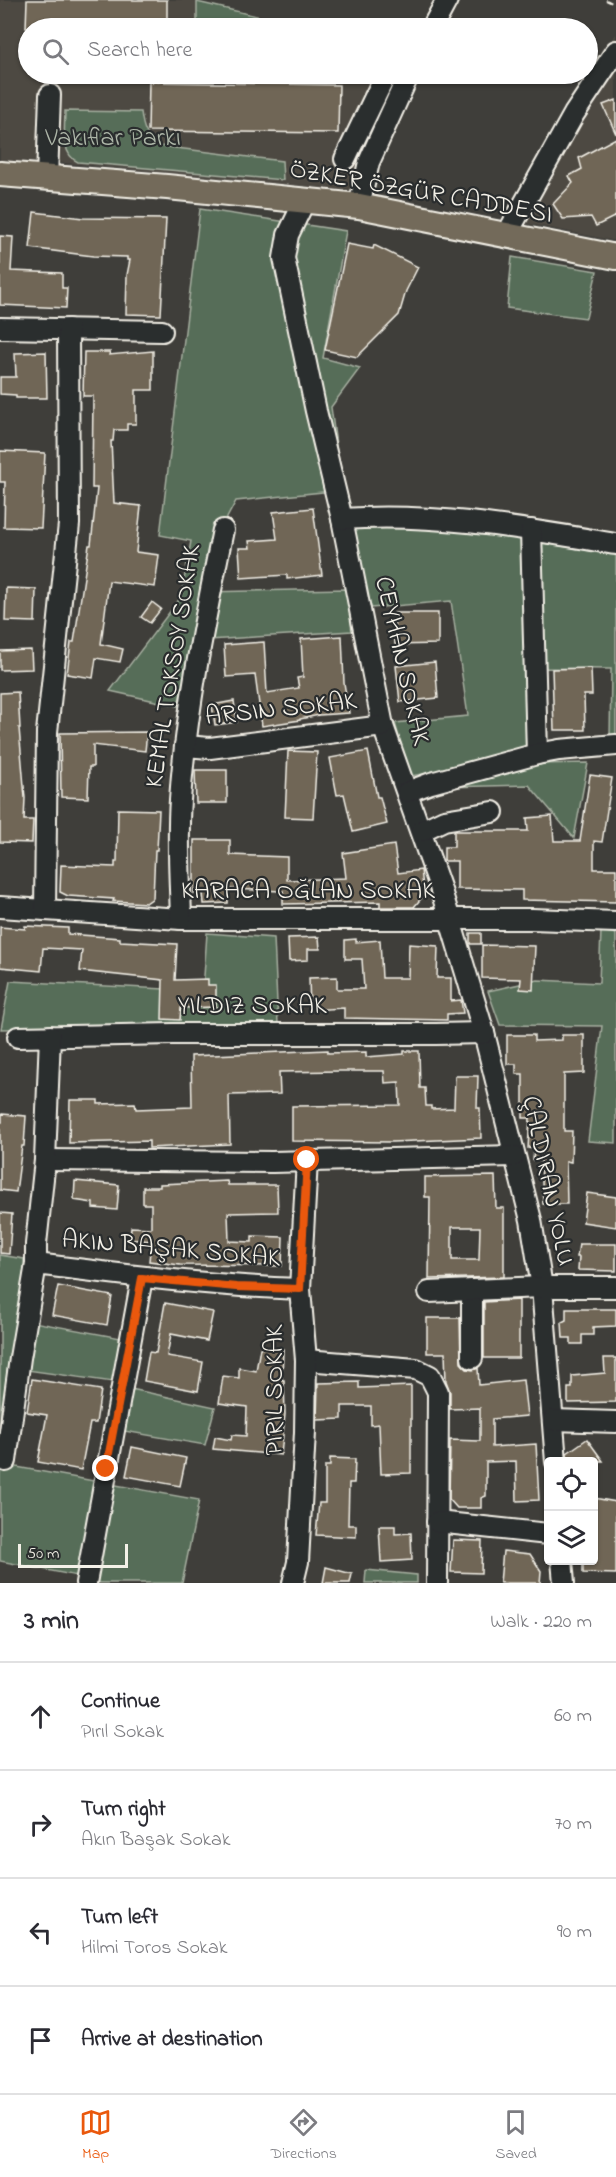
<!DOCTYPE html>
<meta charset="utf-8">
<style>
:root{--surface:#fff;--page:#f7f7f7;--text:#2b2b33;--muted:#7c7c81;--line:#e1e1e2;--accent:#ea580c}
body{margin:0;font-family:"Indie Flower",sans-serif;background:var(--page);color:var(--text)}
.controls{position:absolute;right:18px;bottom:18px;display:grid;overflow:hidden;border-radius:6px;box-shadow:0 2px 4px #0004}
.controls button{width:54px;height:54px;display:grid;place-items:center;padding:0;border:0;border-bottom:2px solid var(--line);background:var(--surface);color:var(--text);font:30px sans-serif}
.scale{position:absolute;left:18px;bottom:15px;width:110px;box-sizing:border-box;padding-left:6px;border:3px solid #f4f1e8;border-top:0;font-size:16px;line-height:21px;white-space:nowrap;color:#f4f1e8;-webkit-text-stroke:4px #2a2d2e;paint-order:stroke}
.stop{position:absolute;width:18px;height:18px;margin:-14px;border:4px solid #ea580c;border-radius:50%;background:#fff}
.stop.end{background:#ea580c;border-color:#fff;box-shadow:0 2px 6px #0008}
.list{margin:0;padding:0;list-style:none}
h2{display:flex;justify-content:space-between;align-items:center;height:78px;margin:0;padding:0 24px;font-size:26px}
h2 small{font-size:20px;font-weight:400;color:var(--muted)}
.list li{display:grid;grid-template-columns:39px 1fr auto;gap:18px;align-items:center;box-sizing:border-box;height:108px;padding:0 24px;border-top:2px solid var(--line)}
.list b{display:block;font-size:22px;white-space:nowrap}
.list p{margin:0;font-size:20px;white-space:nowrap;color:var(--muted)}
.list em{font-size:20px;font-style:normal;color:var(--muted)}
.icon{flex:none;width:33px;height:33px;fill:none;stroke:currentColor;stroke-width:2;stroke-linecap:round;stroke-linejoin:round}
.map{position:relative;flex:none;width:616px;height:1583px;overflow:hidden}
.search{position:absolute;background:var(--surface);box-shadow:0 2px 4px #0004;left:18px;right:18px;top:18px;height:66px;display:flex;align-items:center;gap:15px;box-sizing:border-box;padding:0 21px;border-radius:33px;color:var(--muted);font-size:22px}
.sheet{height:510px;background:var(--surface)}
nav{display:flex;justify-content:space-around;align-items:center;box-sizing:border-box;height:84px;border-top:2px solid var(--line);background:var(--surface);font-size:16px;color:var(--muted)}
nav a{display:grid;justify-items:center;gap:3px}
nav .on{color:var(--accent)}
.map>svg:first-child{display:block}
</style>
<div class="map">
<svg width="616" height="1583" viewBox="0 0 616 1583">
<rect width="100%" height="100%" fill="#3f3e3a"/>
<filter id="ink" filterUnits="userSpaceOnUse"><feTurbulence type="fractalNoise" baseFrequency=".0167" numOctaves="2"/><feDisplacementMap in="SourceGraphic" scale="12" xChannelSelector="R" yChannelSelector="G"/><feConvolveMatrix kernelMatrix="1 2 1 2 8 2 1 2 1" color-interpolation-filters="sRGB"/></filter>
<g filter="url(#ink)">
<g fill="#4e4a43">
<path d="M0 0H192L197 2V28H28V74H400L353 191 66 163 0 161Z"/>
<path d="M278 21 324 28H279Z"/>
<path d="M616 34V241L504 219Z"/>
</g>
<g fill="#576d59" stroke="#a6afa0" stroke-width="1.5">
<path d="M197 2 278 21 279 28H197Z"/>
<path d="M65 111 141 112C143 129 146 137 160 146L282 161 283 180 78 162C60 154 65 127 65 111Z"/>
<path d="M200 209 346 231 323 358 360 368 331 407 342 490 236 501 213 544 204 592 346 589 352 631 193 641 178 706 110 691 181 597 191 541 160 535Z"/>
<path d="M512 257 597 271 586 318 507 308Z"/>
<path d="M347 511 616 555V740H610L611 669 526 668 532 764 588 763 574 838 529 785 445 787 437 772 410 776 395 723 468 716 451 601 371 608Z"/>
<path d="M601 931 616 934V1143L588 1141 602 1026 500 1025 488 991 538 980 599 983Z"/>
<path d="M207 933 274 938 278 1024 1 1029 10 981 203 991Z"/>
<path d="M0 1255 24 1259 22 1320 121 1338 113 1382 13 1368 0 1437Z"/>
<path d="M131 1389 215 1407 205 1445 124 1431Z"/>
<path d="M0 1464 199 1500 182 1583H93V1579L0 1561Z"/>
<path d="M366 1570 417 1575V1583H365Z"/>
</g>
<g fill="#706657" stroke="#f4f1e8" stroke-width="1.5" fill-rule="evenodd">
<path d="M27 0H167V28H26Z"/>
<path d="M149 82 339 85 338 133 148 131Z"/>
<path d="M616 100V134L603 105Z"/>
<path d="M616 138V216L596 226 591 217 563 219 553 204 573 183 569 176 582 169 579 158Z"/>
<path d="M34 212 83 218 166 219 161 315 126 314 127 275 130 260H127V257L93 256 30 248Z"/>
<path d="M0 236 13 237 11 271 62 273V288H67L66 308 0 305Z"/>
<path d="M347 244 373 249 374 245 418 267 406 291 399 315 357 357 325 350Z"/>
<path d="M153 351V390H136V424H127V430H114L113 441H111L114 503 141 506 136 552 159 555 155 587 109 581 101 644 123 649 120 662 96 658 93 678 67 674 71 642H74L89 545H91L97 488H92L93 396H83L84 352H110L109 355Z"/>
<path d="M46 352 47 398H16V395L0 394V377H16L15 353Z"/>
<path d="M0 451 45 453 41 528 4 527 5 482H0Z"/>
<path d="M313 508 322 575 287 579V575L241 578 239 548H250L249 541 277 539 273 512Z"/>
<path d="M6 588 36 589 35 622 5 621Z"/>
<path d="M152 602 161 609 150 623 141 617Z"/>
<path d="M394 613H438V644L395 645Z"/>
<path d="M342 636 344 683 349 713 319 715 300 719V720L262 726 255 675 226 677 224 645 264 642 267 693 299 688 297 678 303 677 301 639Z"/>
<path d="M31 650 32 669 0 670V651Z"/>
<path d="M435 662 438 698 400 702 396 666Z"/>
<path d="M591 668 592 695H584L585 730H554L552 669Z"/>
<path d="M18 692 20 728H19L25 798 24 820H33L32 843 0 842V693Z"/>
<path d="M234 701 237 722 215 725 212 705Z"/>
<path d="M147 732 145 751 93 745V767H89L88 798 61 797 60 733Z"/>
<path d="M288 751 317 752 313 818 285 817Z"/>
<path d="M368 751 377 797H380L387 824 353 832 344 794 337 795 330 758Z"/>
<path d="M195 770H227V803H196Z"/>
<path d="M590 775 612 778 602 842 594 841V869H616V902L522 900V890L457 889V861H444V847H454V831H528L527 818 552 816 554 841H580Z"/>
<path d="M118 809 159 810 157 850H155L153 898 146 903 113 901 114 899 68 896 60 892 61 865 115 867V862H117Z"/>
<path d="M194 840H230V855L287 857V880L346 878 343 853 394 845 398 873 421 870 424 895 414 907H380V902L283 904V891L228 889V903L204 904 203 893H194Z"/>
<path d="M25 926 68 928V934L120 938V941L177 944 175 980 208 979V985H216V1007L181 1008 180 1020 162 1019 163 980 80 971 82 950 43 948 41 971 0 967V927L25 929Z"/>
<rect x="470" y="933" width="11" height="11"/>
<path d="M319 937 320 949H308V960L289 961 288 938Z"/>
<path d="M356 939V942L380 940 382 978H408L409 944 438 946 437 978H451V1001L461 1000 463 1013 447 1014V1020L344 1018V1008L310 1010 309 978 337 977V989H364L362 959H345V940Z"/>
<path d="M482 945 535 946 533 990 520 989 521 979 482 978Z"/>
<path d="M507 1035H534V1041L562 1040V1035H584V1073L564 1074V1131H572L571 1162 566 1161 567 1204H543L541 1161 533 1160 534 1149 528 1148 530 1118H523V1074H516V1064H507Z"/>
<path d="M328 1050V1053L366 1052V1057L404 1054V1051H419L420 1088H425L426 1106H431V1109L454 1108 455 1076H478L477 1108H480L481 1138 392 1142 292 1141V1106L400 1105 399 1082 385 1083 384 1071H340L279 1072 280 1094 229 1095 230 1144 149 1148V1141L69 1143 70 1100H98V1104L135 1103 136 1109 192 1107 191 1056Z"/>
<path d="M2 1114 26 1116 24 1146H22L16 1192 0 1190V1122H2Z"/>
<path d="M495 1176 496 1208H504V1277L429 1279 430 1197H425V1177ZM452 1227H480L479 1260H452Z"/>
<path d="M75 1181 119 1185 117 1210 93 1208V1203L74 1200Z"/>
<path d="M227 1181 228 1185H277L278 1212 228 1213 229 1241 252 1242V1236L283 1237 282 1266 180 1265 149 1261 151 1241 130 1239 131 1227 151 1228V1204H143V1187H160V1184Z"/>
<path d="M587 1193 616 1197V1227L583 1222Z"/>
<path d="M0 1213 12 1214 9 1254 0 1253Z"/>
<path d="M579 1244H616V1271L578 1270 579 1257H577Z"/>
<path d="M58 1286 112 1296 107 1325 52 1315Z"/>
<path d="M519 1300V1358H484V1302Z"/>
<path d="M165 1303 213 1312 207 1341 171 1334 167 1356 203 1362 198 1391 144 1381 149 1352 156 1353Z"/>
<path d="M566 1309H616V1326L593 1327V1335H582V1344H571V1338H563L562 1322 566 1320Z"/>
<path d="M427 1318H460L461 1363 467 1369 473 1370 478 1368 479 1385 523 1380 527 1416 492 1419V1447L536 1444 539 1500 517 1501 516 1461 486 1462V1496L481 1498V1508H457L449 1499 450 1440 480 1441V1408L450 1409V1392L446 1381 445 1353H427Z"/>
<path d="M260 1348 283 1349 282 1380H284L285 1414 281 1455 213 1449 215 1437 231 1440 232 1435 246 1436 247 1407 219 1403 223 1376 239 1378V1368L256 1371Z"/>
<path d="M604 1358H616V1402L568 1403V1388H572V1376L605 1373Z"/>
<path d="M32 1379 101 1390 96 1423H90L81 1470 38 1462 47 1415 27 1412Z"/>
<path d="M359 1382V1388L411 1386V1473L381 1474 379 1424 371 1425V1406H342V1419L317 1420 318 1383Z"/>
<path d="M587 1439 603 1461H568L567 1453Z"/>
<path d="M132 1447 186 1458 180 1486 126 1476Z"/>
<path d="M330 1458 355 1459 354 1483H349L348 1525H356V1537L316 1535 319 1503H325V1466H330Z"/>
<path d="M594 1498 616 1502V1574L583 1573V1560H594Z"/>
<path d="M379 1526H395V1534L411 1533 412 1560 381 1562Z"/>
<path d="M453 1540 482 1541 481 1573 451 1572Z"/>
<path d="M503 1551 530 1554 541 1571 540 1583H500Z"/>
<path d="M326 1567 352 1574 350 1583H323Z"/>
</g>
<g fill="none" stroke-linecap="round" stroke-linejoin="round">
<g stroke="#f4f1e8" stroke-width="24">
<g id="minor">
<path d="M432 28 447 0"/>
<path d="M345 159 386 74"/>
<path d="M47 178 50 95"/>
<path d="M305 200 288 235 284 258 316 411 342 519 383 726 440 887 484 1033 531 1220 542 1287 556 1462"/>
<path d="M359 206 369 162 409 74"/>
<path d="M506 236 574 114 616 51"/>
<path d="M0 328 162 331"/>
<path d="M342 519C434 512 526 529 616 544"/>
<path d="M531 530 537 754"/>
<path d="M185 746 210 748 383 726"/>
<path d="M407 792 431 783 537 754 559 750 616 745"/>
<path d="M421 831 444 820 493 812"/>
<path d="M0 907 181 919H532L616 922"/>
<path d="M45 910 47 732 69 524 68 329"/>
<path d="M181 919C180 880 177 839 180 800 186 710 205 619 223 530"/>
<path d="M18 1037 173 1034H436L484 1033"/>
<path d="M45 1160 272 1162 514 1156"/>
<path d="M36 1264C124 1275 212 1286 300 1289"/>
<path d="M472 1290V1358"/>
<path d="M429 1292 542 1287H616"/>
<path d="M306 1360 416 1369 430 1376 438 1392 437 1583"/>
<path d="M553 1420 616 1422"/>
<path d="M6 1461 20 1358 36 1264V1244L45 1160 50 1036"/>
<path d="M437 1522 548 1534"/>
<path d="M562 1560 564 1583"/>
<path d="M86 1583 142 1278"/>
<path d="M293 1583 298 1562 305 1432 306 1360 300 1289 307 1160"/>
</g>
</g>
<g stroke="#f4f1e8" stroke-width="28">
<path id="major" d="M0 174 167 187 359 206 616 257"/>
</g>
<path stroke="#f4f1e8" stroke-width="2" stroke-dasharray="6 4.5" stroke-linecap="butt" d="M606 0 616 5"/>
<use href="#minor" stroke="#2a2d2e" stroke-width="20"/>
<use href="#major" stroke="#736b5a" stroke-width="24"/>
</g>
</g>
<g fill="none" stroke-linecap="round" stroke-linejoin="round" filter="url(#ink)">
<path stroke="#ea580c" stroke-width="8" d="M106 1469 142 1278 236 1287 300 1289 307 1160"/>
</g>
<g text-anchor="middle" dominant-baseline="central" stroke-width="4.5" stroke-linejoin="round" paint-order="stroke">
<g font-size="26" fill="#adb6a8" stroke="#2a2d2e">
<text x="113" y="139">Vakıflar Parkı</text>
</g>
<g font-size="26" fill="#f4f1e8" stroke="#2a2d2e">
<text transform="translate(421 193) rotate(10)">ÖZKER ÖZGÜR CADDESI</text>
<text transform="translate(401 661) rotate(77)">CEYHAN SOKAK</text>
<text transform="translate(174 666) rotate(-81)">KEMAL TOKSOY SOKAK</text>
<text transform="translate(281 710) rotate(-6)">ARSIN SOKAK</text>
<text x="308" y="892">KARACA OĞLAN SOKAK</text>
<text x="252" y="1007">YILDIZ SOKAK</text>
<text transform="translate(547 1181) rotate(78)">ÇALDIRAN YOLU</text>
<text transform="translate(171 1250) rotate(5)">AKIN BAŞAK SOKAK</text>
<text transform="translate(276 1390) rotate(-90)">PIRIL SOKAK</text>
</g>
</g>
</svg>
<div class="controls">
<button><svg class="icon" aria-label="locate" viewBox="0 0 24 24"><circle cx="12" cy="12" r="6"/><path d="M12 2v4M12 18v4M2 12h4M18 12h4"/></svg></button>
<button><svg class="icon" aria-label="layers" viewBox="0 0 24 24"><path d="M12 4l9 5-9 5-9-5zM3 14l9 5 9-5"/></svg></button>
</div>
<div class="scale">50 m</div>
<div class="stop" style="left:307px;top:1160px"></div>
<div class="stop end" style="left:106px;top:1469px"></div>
<div class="search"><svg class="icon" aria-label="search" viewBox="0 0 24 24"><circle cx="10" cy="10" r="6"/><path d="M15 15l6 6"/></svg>Search here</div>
</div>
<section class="sheet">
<h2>3 min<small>Walk · 220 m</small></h2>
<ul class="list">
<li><svg class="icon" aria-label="ahead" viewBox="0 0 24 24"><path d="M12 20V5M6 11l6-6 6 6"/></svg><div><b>Continue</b><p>Pırıl Sokak</p></div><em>60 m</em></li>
<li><svg class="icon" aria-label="right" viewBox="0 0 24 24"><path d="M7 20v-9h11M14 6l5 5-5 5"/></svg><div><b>Turn right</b><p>Akın Başak Sokak</p></div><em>70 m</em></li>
<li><svg class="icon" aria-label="left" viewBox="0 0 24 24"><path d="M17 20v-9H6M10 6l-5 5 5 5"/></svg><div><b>Turn left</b><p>Hilmi Toros Sokak</p></div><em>90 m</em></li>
<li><svg class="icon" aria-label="arrive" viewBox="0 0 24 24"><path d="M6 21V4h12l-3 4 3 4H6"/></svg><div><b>Arrive at destination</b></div></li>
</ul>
</section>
<nav>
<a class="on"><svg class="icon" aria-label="map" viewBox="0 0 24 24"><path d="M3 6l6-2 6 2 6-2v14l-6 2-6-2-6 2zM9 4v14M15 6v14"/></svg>Map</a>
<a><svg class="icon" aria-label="directions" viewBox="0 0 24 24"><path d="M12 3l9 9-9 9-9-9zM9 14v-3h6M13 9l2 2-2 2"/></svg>Directions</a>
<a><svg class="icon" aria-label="saved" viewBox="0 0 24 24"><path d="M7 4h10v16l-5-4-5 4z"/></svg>Saved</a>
</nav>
